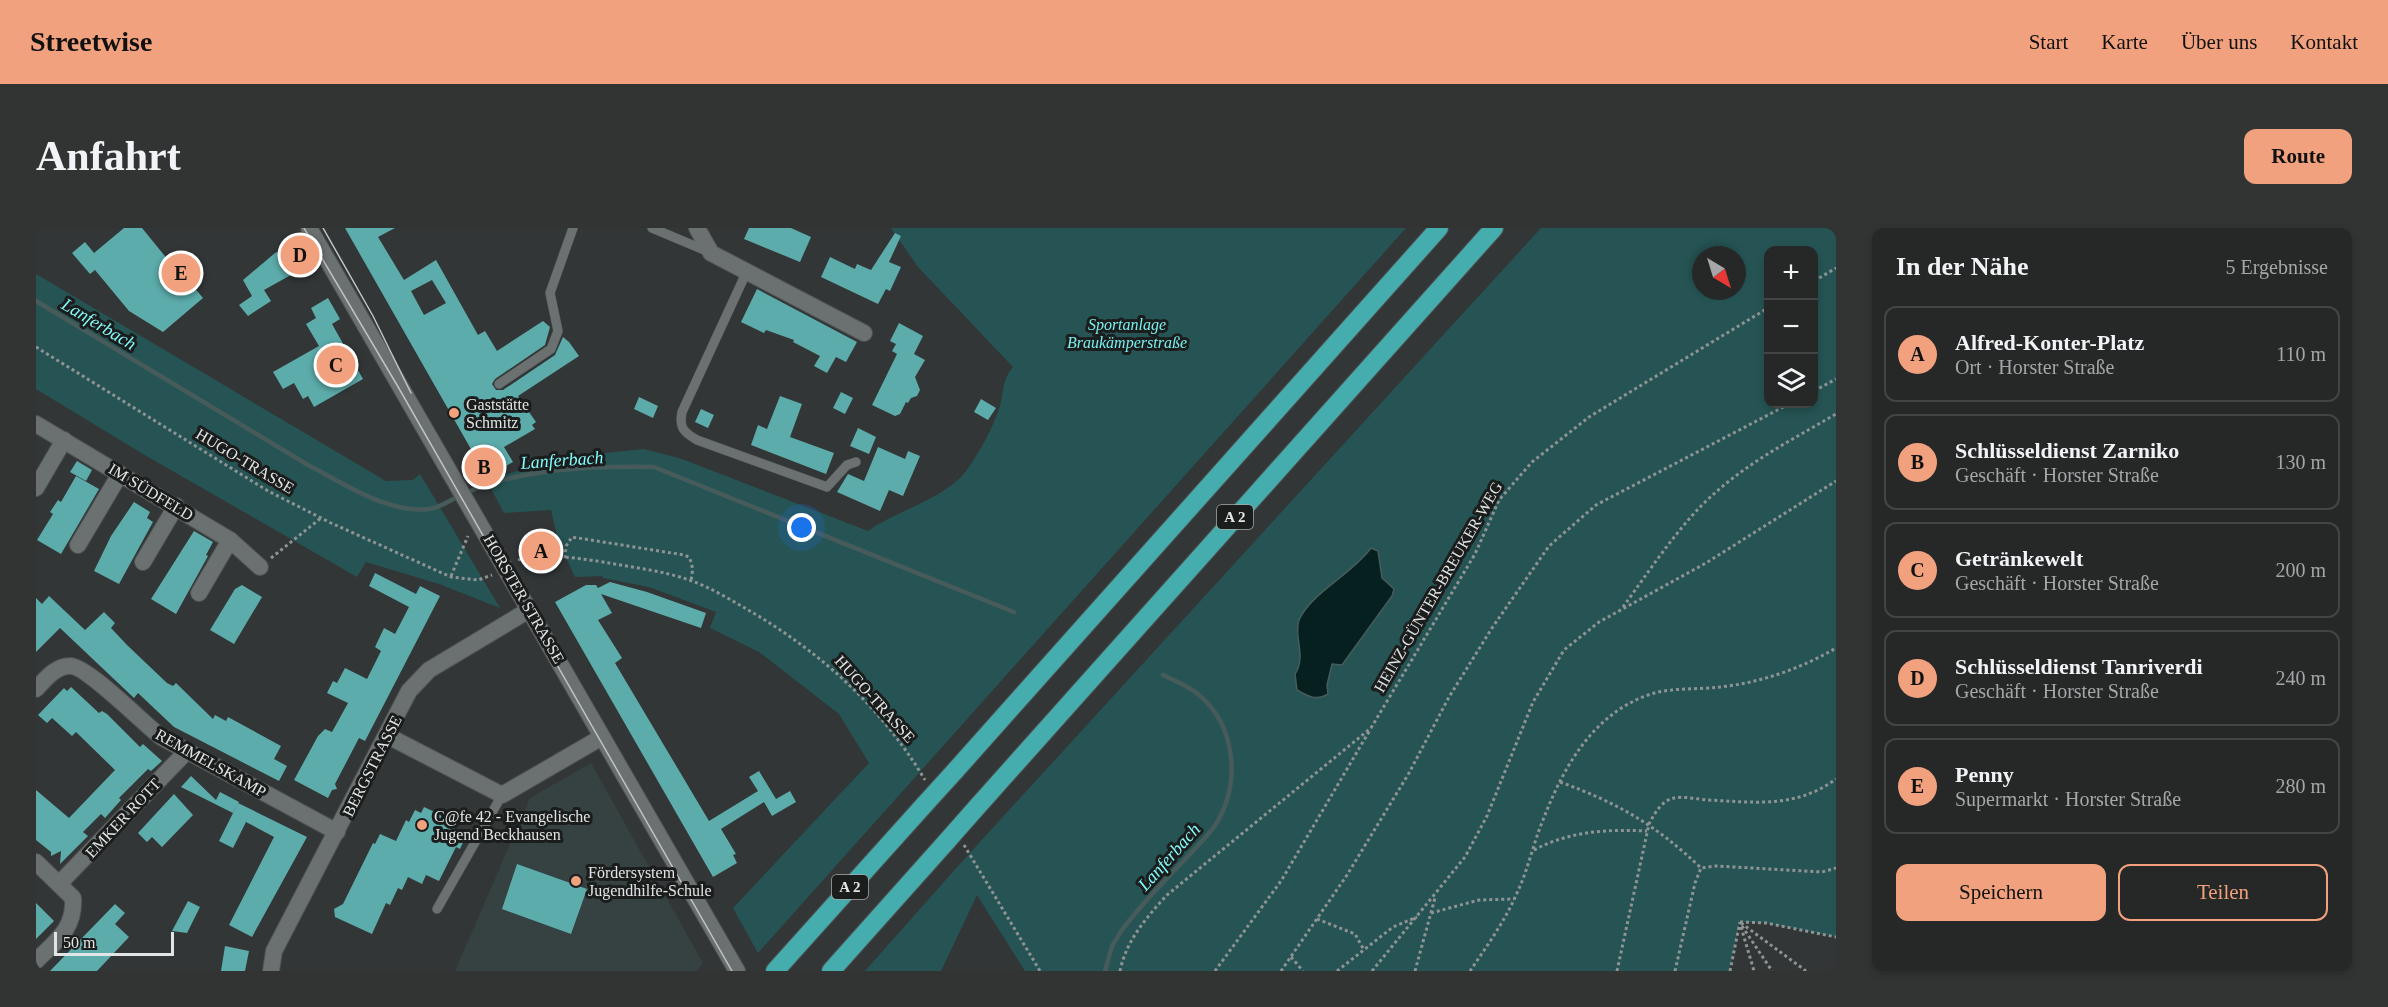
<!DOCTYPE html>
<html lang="de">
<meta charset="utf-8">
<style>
:root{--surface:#262828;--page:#323434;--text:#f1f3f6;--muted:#a4a6a8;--line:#424445;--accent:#f1a17d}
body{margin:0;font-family:Georgia,serif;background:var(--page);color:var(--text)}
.controls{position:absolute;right:18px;top:18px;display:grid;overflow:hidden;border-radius:12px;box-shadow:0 3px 9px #0003}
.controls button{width:54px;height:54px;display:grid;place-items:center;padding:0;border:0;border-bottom:2px solid var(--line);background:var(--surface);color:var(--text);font:30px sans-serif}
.compass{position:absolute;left:1656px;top:18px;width:54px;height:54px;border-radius:50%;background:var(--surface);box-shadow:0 3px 9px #0003;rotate:142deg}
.scale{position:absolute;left:18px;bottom:15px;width:120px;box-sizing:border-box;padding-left:6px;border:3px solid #e2e5e5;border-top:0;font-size:16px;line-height:21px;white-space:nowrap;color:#e2e5e5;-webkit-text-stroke:4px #1b1d1d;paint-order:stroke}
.you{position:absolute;left:766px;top:300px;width:21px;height:21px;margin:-15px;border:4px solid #fff;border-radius:50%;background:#1a73e8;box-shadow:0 0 0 9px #1a73e833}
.badge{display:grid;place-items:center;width:39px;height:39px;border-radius:50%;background:var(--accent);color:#111;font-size:20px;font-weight:700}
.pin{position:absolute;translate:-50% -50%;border:3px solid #fff;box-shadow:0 2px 6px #0006}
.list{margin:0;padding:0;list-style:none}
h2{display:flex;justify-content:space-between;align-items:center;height:78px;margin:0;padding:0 24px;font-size:26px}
h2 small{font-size:20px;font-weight:400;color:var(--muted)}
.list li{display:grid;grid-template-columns:39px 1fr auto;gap:18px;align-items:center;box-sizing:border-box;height:96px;margin:0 12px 12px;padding:0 12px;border:2px solid var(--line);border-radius:12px}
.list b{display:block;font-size:22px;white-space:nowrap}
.list p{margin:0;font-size:20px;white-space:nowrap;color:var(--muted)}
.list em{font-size:20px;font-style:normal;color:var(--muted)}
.actions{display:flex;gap:12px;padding:18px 24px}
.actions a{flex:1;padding:14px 0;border:2px solid var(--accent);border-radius:12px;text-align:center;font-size:21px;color:var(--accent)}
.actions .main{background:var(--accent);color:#111}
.icon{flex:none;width:33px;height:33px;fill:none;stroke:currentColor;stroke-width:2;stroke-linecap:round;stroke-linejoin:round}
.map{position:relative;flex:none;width:1800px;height:743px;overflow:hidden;border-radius:12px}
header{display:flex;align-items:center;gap:36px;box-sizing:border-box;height:84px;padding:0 30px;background:var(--accent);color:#111}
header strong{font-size:28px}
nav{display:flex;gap:33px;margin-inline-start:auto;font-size:21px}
.intro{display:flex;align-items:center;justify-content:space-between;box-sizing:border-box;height:144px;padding:0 36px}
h1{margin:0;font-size:42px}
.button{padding:15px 27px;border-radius:12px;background:var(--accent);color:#111;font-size:21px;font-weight:700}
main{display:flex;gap:36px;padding:0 36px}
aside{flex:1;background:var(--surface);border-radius:12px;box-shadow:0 3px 9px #0003}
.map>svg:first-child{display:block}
</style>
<header>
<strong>Streetwise</strong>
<nav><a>Start</a><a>Karte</a><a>Über uns</a><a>Kontakt</a></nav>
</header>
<div class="intro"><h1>Anfahrt</h1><a class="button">Route</a></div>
<main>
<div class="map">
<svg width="1800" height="743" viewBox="0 0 1800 743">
<rect width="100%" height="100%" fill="#323636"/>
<path fill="#364141" d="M555 535 667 735 661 743H419L494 570Z"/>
<g fill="#265454" fill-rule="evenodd">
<path d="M855 0H1370L722 725 697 680 833 535 803 486 723 424 674 400 680 384 613 359 567 350 566 348 539 349 522 312 515 282 468 285 451 253 521 230 608 221 646 231 832 303C859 283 909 271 930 243 943 225 957 200 964 178 968 163 966 152 977 139L882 39Z"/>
<path d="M1505 0H1800V709L1730 695 1704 694 1693 743H989L941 667 905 743H829L922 638ZM1732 22H1778V176H1732ZM1665 27H1701V63H1665Z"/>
<path d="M0 46 350 253 377 252 384 246 464 380 403 356 330 334 321 349 107 226 0 161Z"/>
</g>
<path fill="#062020" stroke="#485b5b" stroke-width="1.5" d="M1335 320 1342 323 1346 350 1358 361 1356 368 1306 437 1296 436 1291 457 1292 466C1280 473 1273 469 1261 462L1259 446C1271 428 1257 408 1263 392 1275 365 1315 347 1335 320Z"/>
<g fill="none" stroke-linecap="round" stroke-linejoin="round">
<g stroke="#485b5b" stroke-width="4.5">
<path d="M0 73 272 237C307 255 352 286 393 281 403 280 413 273 423 268"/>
<path d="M430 265C485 240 558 238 618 239L978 384"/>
<path d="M1069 743 1076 718 1086 702C1106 675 1130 651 1153 627 1162 617 1173 607 1180 596 1205 555 1200 498 1163 467 1153 458 1139 453 1127 447"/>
</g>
</g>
<g fill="#5cacab" fill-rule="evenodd">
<path d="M88 0H106L137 38 145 31 158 48 157 58 167 70 127 104 93 83 59 42 54 46 36 25 49 14 58 25Z"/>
<path d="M309 0H359L342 9 368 52 400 32 442 107 449 103 461 123 507 93 514 99 509 117 459 151 456 156 460 162H467L519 127 527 109 533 114 543 128 482 168 500 194 496 197 499 201 468 219 477 234 463 242 455 240 448 244ZM396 52 410 75 388 87 375 63Z"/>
<path d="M713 0H755L775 9 764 34 708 11Z"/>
<path d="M859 5 865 8 853 34 865 39 854 63 850 61 842 76 785 49 794 29 819 41 821 36 835 42Z"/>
<path d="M258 15 271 38 228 62 235 73 212 88 203 77 216 68 207 52 239 25Z"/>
<path d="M721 61 821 114 810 134 800 129 791 145 778 138 784 128 757 114 758 112 730 102 728 105 705 94Z"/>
<path d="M292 70 304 91 296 96 327 151 278 179 272 168 267 171 258 155 247 161 237 144 283 118 270 96 280 90 275 80Z"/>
<path d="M863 95 887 108 878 126 889 132 879 149 884 162 881 168 875 170 872 175 870 174 864 186 859 188 836 177 861 126 856 123 860 116 854 113Z"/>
<path d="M805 164 817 170 809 186 797 180Z"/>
<path d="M744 168 766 176 754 209 798 225 790 246 715 217 722 197 731 201Z"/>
<path d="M603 169 622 178 617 190 598 181Z"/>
<path d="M945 171 960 180 952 192 938 184Z"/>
<path d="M665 181 678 187 672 200 659 194Z"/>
<path d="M822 200 840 209 833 226 814 218Z"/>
<path d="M842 219 869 231 872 223 884 228 867 268 853 262 844 283 801 264 812 246 828 253Z"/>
<path d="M41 233 56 242 50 253 34 244Z"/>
<path d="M40 248 63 261 25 326 1 312 17 286 14 284 22 272 25 274Z"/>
<path d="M98 274 114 284 111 290 117 294 83 356 58 343 75 308Z"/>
<path d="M158 303 177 314 170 327 172 328 140 386 115 371Z"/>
<path d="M339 345 380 366 384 358 404 368 329 513 323 510 299 556 301 561 296 562 292 570 258 552 282 508 289 501 296 504 312 475 291 465 297 453 301 455 309 440 331 451 345 423 339 419 348 400 359 406 373 379 333 358Z"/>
<path d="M574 354 611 364 670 385 665 400 565 366 576 385 562 392 586 430 579 435 673 593 722 563 713 549 723 543 740 571 754 563 760 574 736 588 728 574 685 601 700 626 697 627 701 635 677 649 519 374 550 357H560L562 360Z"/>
<path d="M206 357 226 369 198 416 174 402 199 361Z"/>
<path d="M13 368 49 402 68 384 79 395 75 400 91 417 131 455 137 458 140 455 177 491 179 487 190 493 192 489 245 518 238 531 251 538 243 553 138 499 102 465 98 470 24 400 0 424V370L6 376Z"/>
<path d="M35 459 63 485 66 483 71 486 104 519 107 516 126 533 115 543 112 541 83 570 85 572 69 590 65 586 47 604 52 608 24 636 25 623 15 628V624L0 612V562L33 590 79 542 40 504 36 508 16 490 11 495 2 487 28 460 31 463Z"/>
<path d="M155 548 180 572 184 564 203 574 197 585 145 559Z"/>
<path d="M138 566 157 587 126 619 116 609 111 614 102 605Z"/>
<path d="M202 575 271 609 216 709 193 697 238 609 210 594 197 620 183 613Z"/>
<path d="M388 579 420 594 418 600 431 606 424 621 420 619 403 653 390 647 386 656 372 649 366 662 362 660 354 677 350 675 336 706 299 689 298 681 307 676 337 615 339 616 344 606 360 613 370 592 373 594 379 582 385 585Z"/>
<path d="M481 636 551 661 535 706 466 681Z"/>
<path d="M152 673 164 679 151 705 136 703Z"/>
<path d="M0 675 18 693 0 711Z"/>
<path d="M79 676 89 685 79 696 93 709 61 743H14Z"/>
<path d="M189 718 213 723 209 743H185Z"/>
</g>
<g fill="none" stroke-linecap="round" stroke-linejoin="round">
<g stroke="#4e5252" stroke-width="10">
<g id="service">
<path d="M616 0 673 24"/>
<path d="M711 43 646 184C643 199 647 204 661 212L791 259 811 237 820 234"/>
<path d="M463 156 515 121 522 103 514 65 537 0"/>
<path d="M401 681 466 567"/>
</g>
</g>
<g stroke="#4e5252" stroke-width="18">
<g id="minor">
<path d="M661 0 675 25 828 105"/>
<path d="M0 196 194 312 224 339"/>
<path d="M0 260 28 212"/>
<path d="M42 317 84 246"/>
<path d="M107 334 140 278"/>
<path d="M163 365 194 312"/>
<path d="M0 461C9 452 19 438 34 438 50 437 108 496 125 509L301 604"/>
<path d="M352 508 466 567 566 509"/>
<path d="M0 634 37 670C39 701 20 713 0 733"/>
<path d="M23 656 151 523"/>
<path d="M235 743 238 723 373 463 393 442 493 382"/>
</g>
</g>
<g stroke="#4e5252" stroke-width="18">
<path id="secondary" d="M273 0 701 743"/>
</g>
<g stroke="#4e5252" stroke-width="20">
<g id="motorway">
<path d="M919 543 1403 0"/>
<path d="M941 579 1458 0"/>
<path d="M739 743 889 576"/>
<path d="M795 743 911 613"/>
</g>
</g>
<g stroke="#8f9393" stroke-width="3" stroke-dasharray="3 3" stroke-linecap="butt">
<path d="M1778 53 1800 40"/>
<path d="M0 119 232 263 295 295 415 349 442 352 456 347"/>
<path d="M1778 163 1800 151"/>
<path d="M235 330 285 290"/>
<path d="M529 330 530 318 536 309 648 327 653 329C657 338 657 343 655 352"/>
<path d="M482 332C505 324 549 331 573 335 600 340 628 343 653 352 674 359 695 372 714 383 787 426 846 480 889 552"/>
<path d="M415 348 432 308"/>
<path d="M1587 379C1614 342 1646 293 1680 264 1716 232 1759 210 1800 186"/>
<path d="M1524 554C1582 575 1620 597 1665 640"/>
<path d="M928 617 1004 743"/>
<path d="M1498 622C1534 603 1571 601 1611 603"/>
<path d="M1395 685 1443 672 1478 671"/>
<path d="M1281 691 1319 706 1328 722"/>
<path d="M1704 694 1730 695 1800 709"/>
<path d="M1705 695 1770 743"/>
<path d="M1706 698 1736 743"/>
<path d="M1705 699 1718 743"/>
<path d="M1255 729 1267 743"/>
<path d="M1084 743C1090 713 1110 690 1131 667L1335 500 1439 326 1463 272 1496 234 1553 189 1732 80"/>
<path d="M1179 743 1245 653 1334 502"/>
<path d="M1245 743 1311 647 1373 545 1413 469 1456 400 1513 318 1560 277 1753 176"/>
<path d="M1301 743 1357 699 1381 689"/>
<path d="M1336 743 1429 629 1451 588 1497 474 1528 422 1563 394 1670 335 1800 253"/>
<path d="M1379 743 1399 670"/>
<path d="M1434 743C1451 718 1469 693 1481 665 1492 642 1497 616 1507 592 1527 540 1556 487 1612 467 1634 459 1661 462 1684 459 1724 455 1766 440 1800 420"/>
<path d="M1581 743 1613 596C1619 585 1625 573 1638 570 1647 568 1661 571 1671 572 1718 574 1759 581 1800 551"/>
<path d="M1639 743 1659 655 1665 640 1680 638 1786 644 1800 640"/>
<path d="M1694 743 1704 694"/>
</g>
<use href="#service" stroke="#6b7070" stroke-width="9"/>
<use href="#minor" stroke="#6b7070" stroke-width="16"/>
<use href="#secondary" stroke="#6b7070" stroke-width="16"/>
<use href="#motorway" stroke="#45adad" stroke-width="18"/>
<g stroke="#c0c3c3" stroke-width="1.5">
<path d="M268 0 361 157 696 743"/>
<path d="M287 0 337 88 375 165"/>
</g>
<g stroke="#4e5252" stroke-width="20" stroke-linecap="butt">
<g id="motorway-bridge">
<path d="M889 576 919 543"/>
<path d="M911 613 941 579"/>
</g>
</g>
<use href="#motorway-bridge" stroke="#45adad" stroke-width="18"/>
</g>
<g fill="#f1a17d" stroke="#1b1d1d" stroke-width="2">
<circle cx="418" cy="185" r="6"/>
<circle cx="386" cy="597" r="6"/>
<circle cx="540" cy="653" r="6"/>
</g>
<g text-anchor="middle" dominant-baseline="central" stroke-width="6" stroke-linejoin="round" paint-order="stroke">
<g fill="#1b1d1d" stroke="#a6a9a9" stroke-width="1.5">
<rect x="1181" y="277" width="36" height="24" rx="4.5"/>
<rect x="796" y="647" width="36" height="24" rx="4.5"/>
</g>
<g font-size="15" font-weight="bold" fill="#e2e5e5">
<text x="1199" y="289">A 2</text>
<text x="814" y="659">A 2</text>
</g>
<g font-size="16" font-style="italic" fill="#78f0f0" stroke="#1b1d1d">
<text x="1091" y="96">Sportanlage<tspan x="1091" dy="18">Braukämperstraße</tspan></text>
</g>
<g font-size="16" fill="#e2e5e5" stroke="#1b1d1d" text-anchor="start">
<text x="430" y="176">Gaststätte<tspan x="430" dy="18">Schmitz</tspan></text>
<text x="398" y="588">C@fe 42 - Evangelische<tspan x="398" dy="18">Jugend Beckhausen</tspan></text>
<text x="552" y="644">Fördersystem<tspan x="552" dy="18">Jugendhilfe-Schule</tspan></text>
</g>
<g font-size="16" fill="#e2e5e5" stroke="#1b1d1d">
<text transform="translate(209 233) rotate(31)">HUGO-TRASSE</text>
<text transform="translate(115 264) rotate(31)">IM SÜDFELD</text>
<text transform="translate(1402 359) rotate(-60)">HEINZ-GÜNTER-BREUKER-WEG</text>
<text transform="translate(488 371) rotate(60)">HORSTER STRASSE</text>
<text transform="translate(839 471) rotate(48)">HUGO-TRASSE</text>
<text transform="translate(175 535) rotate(29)">REMMELSKAMP</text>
<text transform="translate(336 538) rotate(-63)">BERGSTRASSE</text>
<text transform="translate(87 590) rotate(-47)">EMKER ROTT</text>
</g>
<g font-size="18" font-style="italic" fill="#83fafa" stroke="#1b1d1d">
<text transform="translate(63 96) rotate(31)">Lanferbach</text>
<text transform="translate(526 232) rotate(-4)">Lanferbach</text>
<text transform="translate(1133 629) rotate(-48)">Lanferbach</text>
</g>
</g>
</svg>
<div class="controls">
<button>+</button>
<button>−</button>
<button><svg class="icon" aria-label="layers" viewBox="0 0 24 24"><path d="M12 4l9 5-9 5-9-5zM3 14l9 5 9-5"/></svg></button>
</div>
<svg class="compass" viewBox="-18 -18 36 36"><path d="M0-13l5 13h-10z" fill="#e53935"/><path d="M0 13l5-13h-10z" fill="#a4a6a8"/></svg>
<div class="scale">50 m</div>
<div class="you"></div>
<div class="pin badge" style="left:505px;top:323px">A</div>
<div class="pin badge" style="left:448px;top:239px">B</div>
<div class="pin badge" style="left:300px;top:137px">C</div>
<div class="pin badge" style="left:264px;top:27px">D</div>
<div class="pin badge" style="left:145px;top:45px">E</div>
</div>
<aside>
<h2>In der Nähe<small>5 Ergebnisse</small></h2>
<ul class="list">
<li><span class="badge">A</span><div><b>Alfred-Konter-Platz</b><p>Ort · Horster Straße</p></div><em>110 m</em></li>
<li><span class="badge">B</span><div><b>Schlüsseldienst Zarniko</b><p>Geschäft · Horster Straße</p></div><em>130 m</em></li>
<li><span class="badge">C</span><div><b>Getränkewelt</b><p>Geschäft · Horster Straße</p></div><em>200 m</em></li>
<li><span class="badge">D</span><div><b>Schlüsseldienst Tanriverdi</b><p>Geschäft · Horster Straße</p></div><em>240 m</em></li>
<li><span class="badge">E</span><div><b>Penny</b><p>Supermarkt · Horster Straße</p></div><em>280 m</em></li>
</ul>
<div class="actions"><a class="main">Speichern</a><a>Teilen</a></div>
</aside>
</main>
